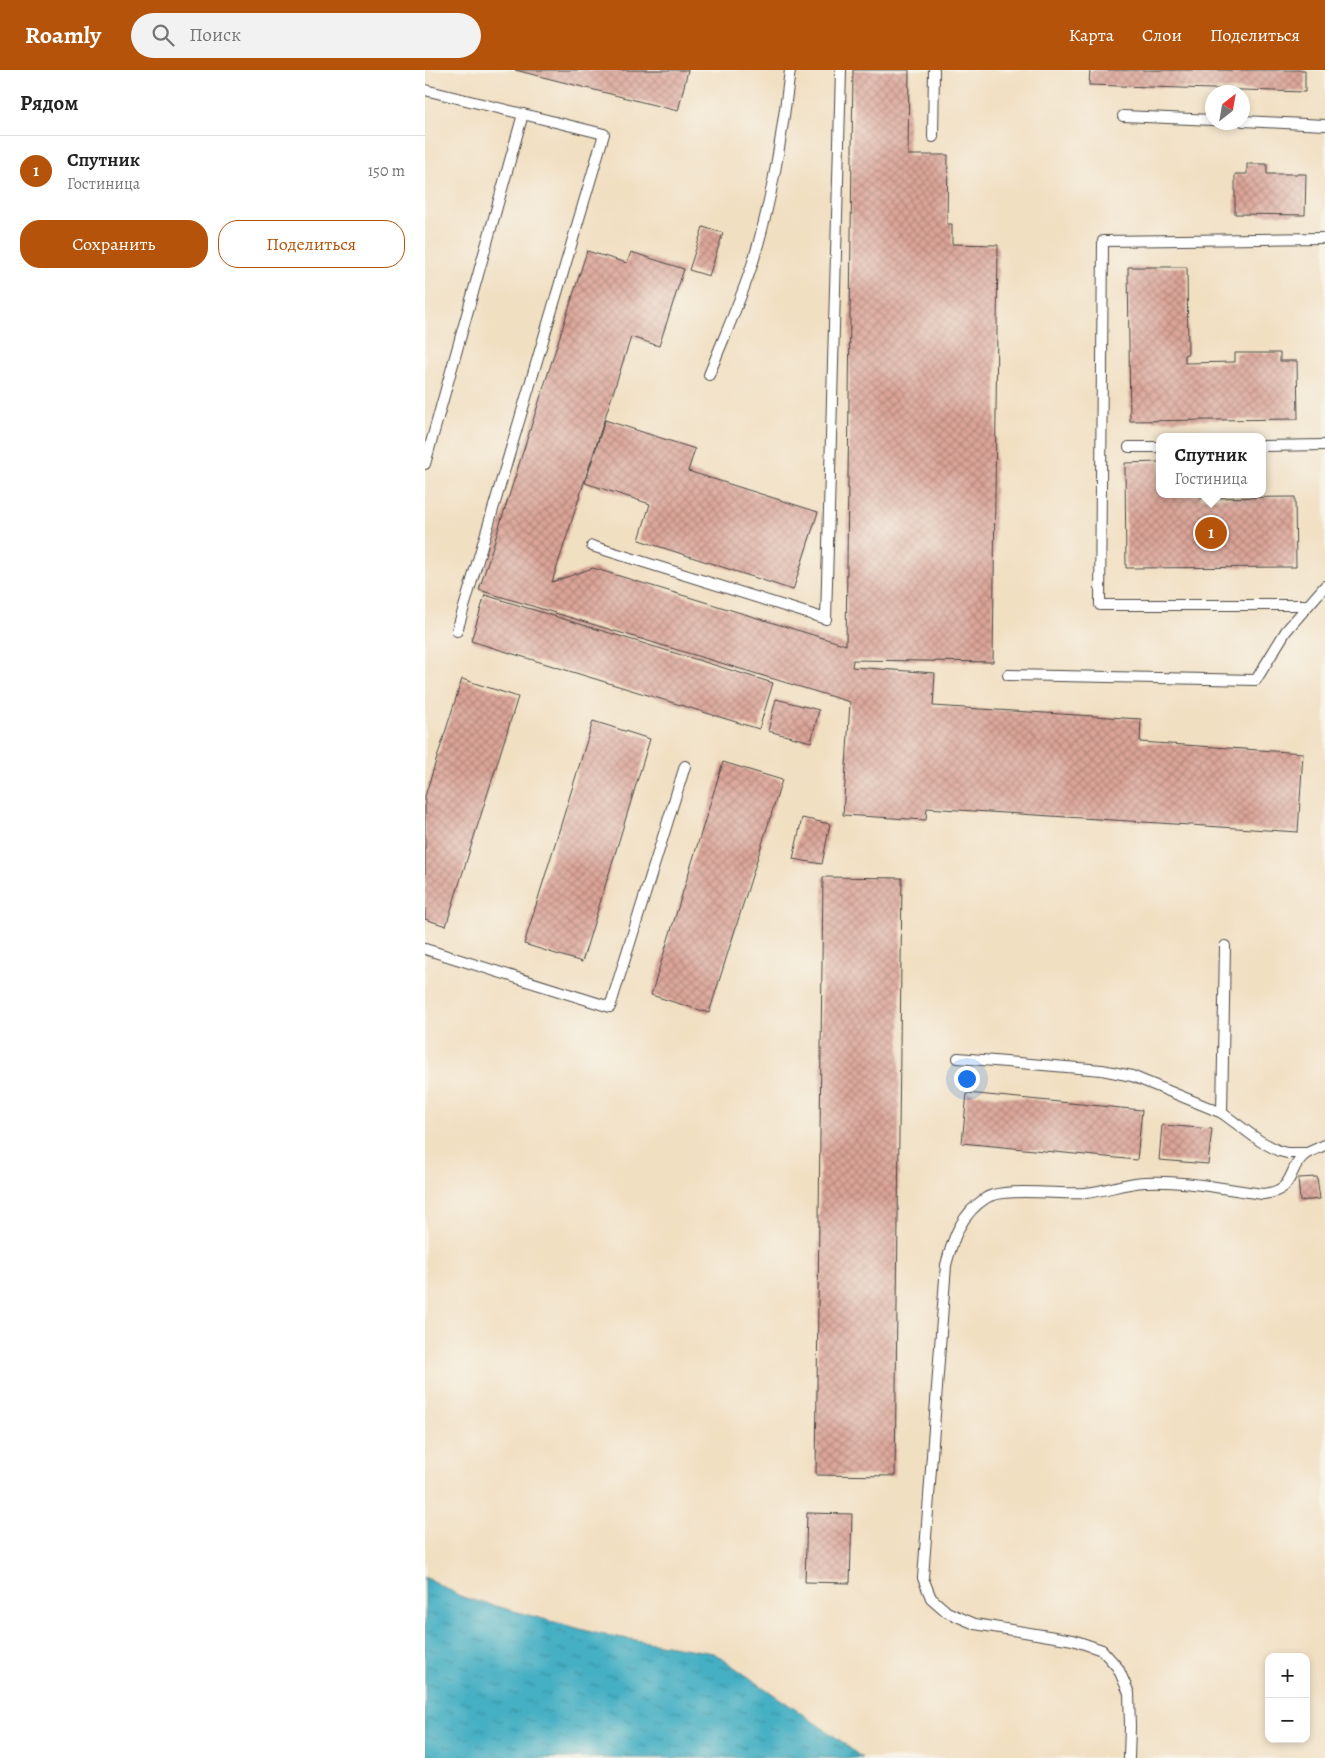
<!DOCTYPE html>
<html lang="ru">
<meta charset="utf-8">
<style>
:root{--surface:#fff;--page:#f2f2f2;--text:#222;--muted:#767676;--line:#e0e0e0;--accent:#b45309}
body{margin:0;font-family:Alegreya,serif;background:var(--page);color:var(--text)}
.controls{position:absolute;right:15px;bottom:15px;display:grid;overflow:hidden;border-radius:10px;box-shadow:0 2px 8px #0003}
.controls button{width:45px;height:45px;display:grid;place-items:center;padding:0;border:0;border-bottom:1px solid var(--line);background:var(--surface);color:var(--text);font:25px sans-serif}
.compass{position:absolute;left:780px;top:15px;width:45px;height:45px;border-radius:50%;background:var(--surface);box-shadow:0 2px 8px #0003;rotate:31deg}
.you{position:absolute;left:541px;top:1008px;width:18px;height:18px;margin:-12px;border:4px solid #fff;border-radius:50%;background:#1a73e8;box-shadow:0 0 0 8px #1a73e833}
.badge{display:grid;place-items:center;width:32px;height:32px;border-radius:50%;background:var(--accent);color:#fff;font-size:16px;font-weight:700}
.pin{position:absolute;translate:-50% -50%;border:2px solid #fff;box-shadow:0 1px 5px #0006}
.popup{position:absolute;left:731px;top:363px;width:110px;height:65px;box-sizing:border-box;display:grid;place-content:center;border-radius:10px;background:var(--surface);filter:drop-shadow(0 1px 4px #0005);font-size:16px;white-space:nowrap;color:var(--muted)}
.popup b{font-size:19px;color:var(--text)}
.popup::after{content:'';position:absolute;left:50%;top:100%;margin-left:-10px;border:10px solid transparent;border-top-color:var(--surface)}
.list{margin:0;padding:0;list-style:none}
h2{display:flex;justify-content:space-between;align-items:center;height:65px;margin:0;padding:0 20px;font-size:21px}
h2 small{font-size:16px;font-weight:400;color:var(--muted)}
.list li{display:grid;grid-template-columns:32px 1fr auto;gap:15px;align-items:center;box-sizing:border-box;height:70px;padding:0 20px;border-top:1px solid var(--line)}
.list b{display:block;font-size:19px;white-space:nowrap}
.list p{margin:0;font-size:16px;white-space:nowrap;color:var(--muted)}
.list em{font-size:16px;font-style:normal;color:var(--muted)}
.actions{display:flex;gap:10px;padding:15px 20px}
.actions a{flex:1;padding:11px 0;border:1px solid var(--accent);border-radius:20px;text-align:center;font-size:18px;color:var(--accent)}
.actions .main{background:var(--accent);color:#fff}
.icon{flex:none;width:28px;height:28px;fill:none;stroke:currentColor;stroke-width:2;stroke-linecap:round;stroke-linejoin:round}
.map{position:relative;flex:none;width:900px;height:1688px;overflow:hidden}
header{display:flex;align-items:center;gap:30px;box-sizing:border-box;height:70px;padding:0 25px;background:var(--accent);color:#fff}
header strong{font-size:24px}
nav{display:flex;gap:28px;margin-inline-start:auto;font-size:18px}
.search{width:350px;height:45px;background:var(--page);display:flex;align-items:center;gap:12px;box-sizing:border-box;padding:0 18px;border-radius:28px;color:var(--muted);font-size:19px}
main{display:flex}
aside{flex:1;background:var(--surface)}
.map>svg:first-child{display:block}
</style>
<header>
<strong>Roamly</strong>
<div class="search"><svg class="icon" aria-label="search" viewBox="0 0 24 24"><circle cx="10" cy="10" r="6"/><path d="M15 15l6 6"/></svg>Поиск</div>
<nav><a>Карта</a><a>Слои</a><a>Поделиться</a></nav>
</header>
<main>
<aside>
<h2>Рядом<small></small></h2>
<ul class="list">
<li><span class="badge">1</span><div><b>Спутник</b><p>Гостиница</p></div><em>150 m</em></li>
</ul>
<div class="actions"><a class="main">Сохранить</a><a>Поделиться</a></div>
</aside>
<div class="map">
<svg width="900" height="1688" viewBox="0 0 900 1688">
<defs>
<pattern id="water-ripples" width="26" height="14" patternUnits="userSpaceOnUse" patternTransform="scale(1.25)"><rect width="26" height="14" fill="#44afc3"/><path d="M2 4q2-2 4 0t4 0M15 11q2-2 4 0t4 0" fill="none" stroke="#398f9f"/></pattern>
<pattern id="building-cross-hatch" width="8" height="8" patternUnits="userSpaceOnUse" patternTransform="scale(1.25)"><rect width="8" height="8" fill="#dca498"/><path d="M0 0l8 8M0 8l8-8" fill="none" stroke="#b3867c"/></pattern>
</defs>
<rect width="100%" height="100%" fill="#f7f3e8"/>
<filter id="ink" filterUnits="userSpaceOnUse"><feTurbulence type="fractalNoise" baseFrequency=".02" numOctaves="2"/><feDisplacementMap in="SourceGraphic" scale="10" xChannelSelector="R" yChannelSelector="G"/><feConvolveMatrix kernelMatrix="1 2 1 2 8 2 1 2 1" color-interpolation-filters="sRGB"/></filter>
<filter id="wash" filterUnits="userSpaceOnUse"><feTurbulence type="fractalNoise" baseFrequency=".0096" numOctaves="4" result="noise"/><feDisplacementMap in="SourceGraphic" scale="20" xChannelSelector="R" yChannelSelector="G"/><feGaussianBlur stdDeviation="1.12" result="paint"/><feColorMatrix in="noise" values="0 0 0 0 0 0 0 0 0 0 0 0 0 0 0 0 0 1.4 0 .05"/><feComposite in="paint" operator="in"/></filter>
<g filter="url(#wash)">
<rect width="100%" height="100%" fill="#f1dfc2"/>
<path fill="url(#water-ripples)" stroke="#386d77" d="M0 1507 37 1527 174 1564 289 1583 416 1671 437 1688H0Z"/>
<g id="blocks">
<g fill="url(#building-cross-hatch)">
<path d="M90 0H263L253 41Z"/>
<path d="M428 0H484L483 85H523L522 154H527V174L573 175 568 592 428 590 427 597 510 603 508 636 716 649 715 672 878 683 873 762 502 738 501 750 418 745 425 632 54 520 162 181 202 193 206 182 259 199 234 276 206 267 127 512 168 498 421 575Z"/>
<path d="M665 0H880V22L664 15Z"/>
<path d="M822 94H842V104H881L880 145 810 144V104H822Z"/>
<path d="M278 157 298 163 284 206 264 200Z"/>
<path d="M703 197H762L763 284H760V293L810 292V283H855V291H872L873 349 705 351Z"/>
<path d="M180 350 270 379 263 401 393 442 368 520 214 470 225 434 160 413Z"/>
<path d="M735 392V424H775V428L870 427 871 497 701 498 700 393Z"/>
<path d="M60 525 348 613 334 659 46 571Z"/>
<path d="M37 609 93 627 21 856 0 849V726Z"/>
<path d="M351 629 394 640 386 672 343 661Z"/>
<path d="M168 651 225 669 157 892 99 874Z"/>
<path d="M298 692 357 710 284 943 226 925Z"/>
<path d="M377 748 405 754 397 794 368 789Z"/>
<path d="M398 807 477 808 470 1406 391 1405Z"/>
<path d="M542 1023 717 1040 712 1090 537 1073Z"/>
<path d="M737 1055 787 1059 783 1094 734 1090Z"/>
<path d="M892 1107 895 1129 875 1131 873 1108Z"/>
<path d="M382 1443 427 1444 425 1513 380 1512Z"/>
</g>
</g>
</g>
<g filter="url(#ink)">
<use href="#blocks" fill-opacity="0" stroke="#494642" stroke-width="1"/>
<g fill="none" stroke-linecap="round" stroke-linejoin="round">
<g stroke="#494642" stroke-width="12">
<g id="service">
<path d="M0 20 179 64 32 561"/>
<path d="M698 46 788 50"/>
<path d="M818 51 900 55"/>
<path d="M508 67 509 0"/>
<path d="M284 305C298 269 315 232 327 195 347 131 357 66 365 0"/>
<path d="M837 376 900 375"/>
<path d="M704 377H735"/>
<path d="M0 394 98 44"/>
<path d="M167 476 401 549 416 0"/>
<path d="M883 535H675L678 171 900 168"/>
<path d="M583 605 831 610 861 561 900 516"/>
<path d="M0 879 185 937 260 696"/>
<path d="M533 988 677 1000 707 1006 797 1043 835 1071 854 1081 862 1083H882L900 1075"/>
<path d="M797 1043 800 876"/>
<path d="M704 1688 705 1656 704 1623 693 1598 677 1580 648 1570 550 1554 522 1542 506 1528 498 1508 521 1195C528 1168 536 1144 561 1128 578 1117 637 1125 660 1123 680 1121 699 1113 720 1112 759 1110 799 1119 838 1124 873 1120 860 1099 882 1083"/>
</g>
</g>
<use href="#service" stroke="#fff" stroke-width="10"/>
</g>
</g>
</svg>
<div class="controls">
<button>+</button>
<button>−</button>
</div>
<svg class="compass" viewBox="-18 -18 36 36"><path d="M0-13l5 13h-10z" fill="#e53935"/><path d="M0 13l5-13h-10z" fill="#767676"/></svg>
<div class="you"></div>
<div class="pin badge" style="left:786px;top:463px">1</div>
<div class="popup"><b>Спутник</b>Гостиница</div>
</div>
</main>
